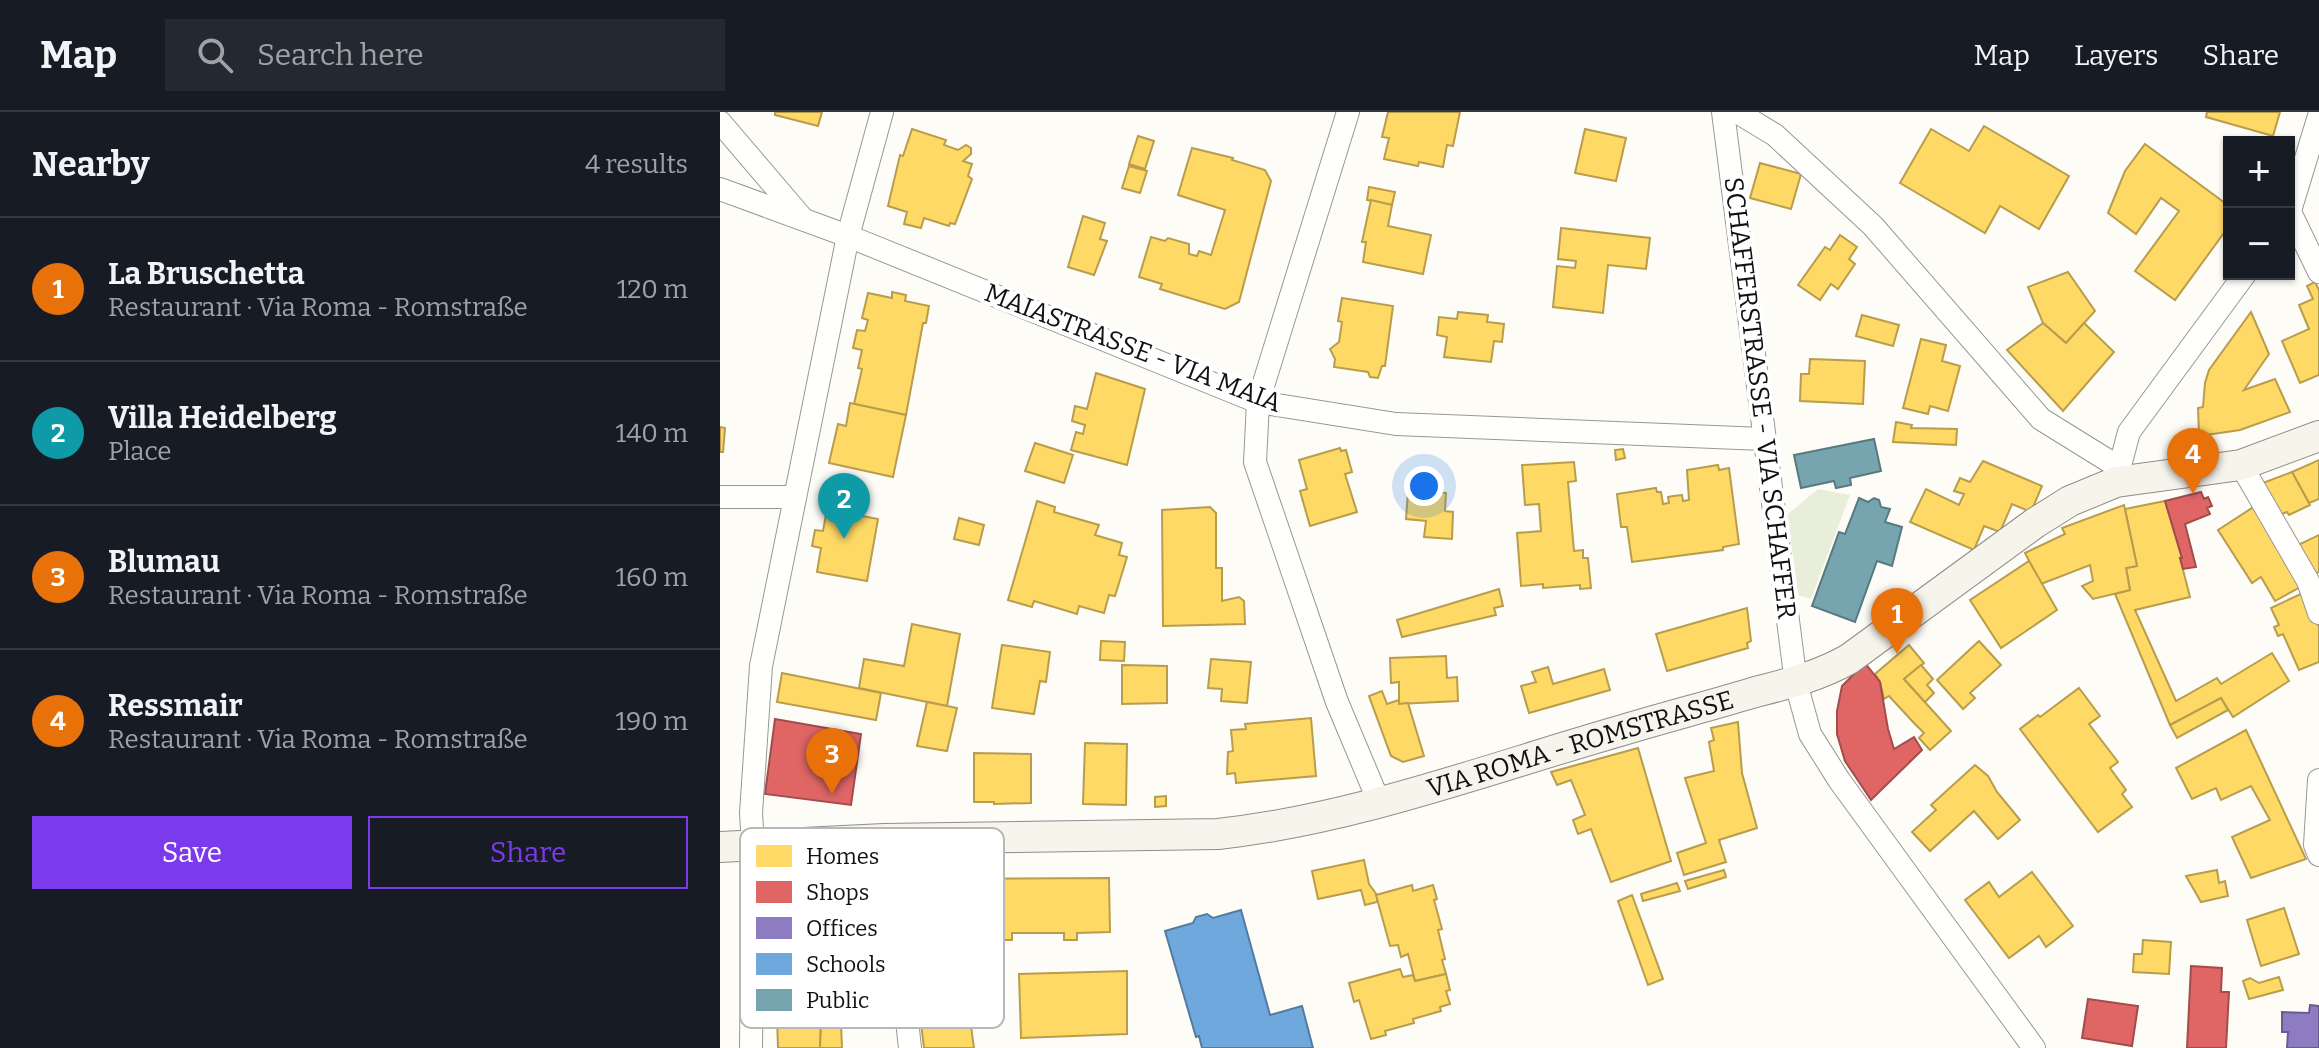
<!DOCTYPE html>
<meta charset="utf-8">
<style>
:root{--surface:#171b24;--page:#242831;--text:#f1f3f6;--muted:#9ea1a6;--line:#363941;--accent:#7c3aed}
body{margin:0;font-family:Bitter,serif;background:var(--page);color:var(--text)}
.controls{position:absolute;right:24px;top:24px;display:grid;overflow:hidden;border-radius:0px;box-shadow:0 2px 6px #0004}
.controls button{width:72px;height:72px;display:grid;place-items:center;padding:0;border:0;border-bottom:2px solid var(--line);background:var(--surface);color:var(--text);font:40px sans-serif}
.you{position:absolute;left:704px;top:374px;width:28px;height:28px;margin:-20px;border:6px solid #fff;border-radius:50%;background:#1a73e8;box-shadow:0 0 0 12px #1a73e833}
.badge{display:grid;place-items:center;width:52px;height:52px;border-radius:50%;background:var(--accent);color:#fff;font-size:26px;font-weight:700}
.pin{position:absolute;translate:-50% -66px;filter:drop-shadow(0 2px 4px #0008)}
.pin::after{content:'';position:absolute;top:42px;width:28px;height:24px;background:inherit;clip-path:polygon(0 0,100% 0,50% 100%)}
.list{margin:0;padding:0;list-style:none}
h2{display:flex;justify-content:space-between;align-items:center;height:104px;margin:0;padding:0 32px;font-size:34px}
h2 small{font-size:26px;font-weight:400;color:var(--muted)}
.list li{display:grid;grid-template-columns:52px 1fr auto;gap:24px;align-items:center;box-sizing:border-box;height:144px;padding:0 32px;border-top:2px solid var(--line)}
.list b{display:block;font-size:30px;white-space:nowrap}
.list p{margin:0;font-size:26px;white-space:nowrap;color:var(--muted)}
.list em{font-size:26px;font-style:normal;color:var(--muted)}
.actions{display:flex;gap:16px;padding:24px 32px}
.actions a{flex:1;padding:18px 0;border:2px solid var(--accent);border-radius:0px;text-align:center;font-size:28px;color:var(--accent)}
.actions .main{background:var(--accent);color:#fff}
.icon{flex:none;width:44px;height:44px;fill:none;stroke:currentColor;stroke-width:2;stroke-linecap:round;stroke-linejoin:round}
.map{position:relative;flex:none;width:1599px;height:936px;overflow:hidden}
header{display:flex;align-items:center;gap:48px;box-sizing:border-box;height:112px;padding:0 40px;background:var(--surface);border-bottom:2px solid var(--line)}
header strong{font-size:38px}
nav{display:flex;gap:44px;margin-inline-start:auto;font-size:28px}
.search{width:560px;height:72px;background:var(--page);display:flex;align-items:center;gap:20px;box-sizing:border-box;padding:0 28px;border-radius:0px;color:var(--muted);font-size:30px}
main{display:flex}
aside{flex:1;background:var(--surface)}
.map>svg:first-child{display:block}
</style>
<header>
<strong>Map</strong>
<div class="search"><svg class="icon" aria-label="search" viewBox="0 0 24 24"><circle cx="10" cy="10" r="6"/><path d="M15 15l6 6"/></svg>Search here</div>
<nav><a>Map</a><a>Layers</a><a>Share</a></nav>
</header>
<main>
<aside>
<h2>Nearby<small>4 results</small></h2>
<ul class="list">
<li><span class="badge" style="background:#e8710a">1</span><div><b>La Bruschetta</b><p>Restaurant · Via Roma - Romstraße</p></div><em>120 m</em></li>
<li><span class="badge" style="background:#0f9aa8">2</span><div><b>Villa Heidelberg</b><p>Place</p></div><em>140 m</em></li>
<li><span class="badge" style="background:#e8710a">3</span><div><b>Blumau</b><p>Restaurant · Via Roma - Romstraße</p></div><em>160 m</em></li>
<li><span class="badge" style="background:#e8710a">4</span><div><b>Ressmair</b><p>Restaurant · Via Roma - Romstraße</p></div><em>190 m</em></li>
</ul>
<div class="actions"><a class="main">Save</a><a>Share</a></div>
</aside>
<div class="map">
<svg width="1599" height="936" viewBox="0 0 1599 936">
<rect width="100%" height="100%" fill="#fdfcf7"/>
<path fill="#e9eedb" d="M1098 377 1130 383 1091 487 1078 483 1067 403Z"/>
<g fill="#ffd966" stroke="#b89d4c" stroke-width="2">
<path d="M55 0H102L98 14 55 3Z"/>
<path d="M668 0H740L733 34 727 33 723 55 699 50 698 54 664 47 669 26 662 25Z"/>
<path d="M1487 0H1560L1553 24 1486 5Z"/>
<path d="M1264 14 1349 64 1319 117 1280 94 1265 121 1180 71 1211 17 1249 39Z"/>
<path d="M192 17 226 28 224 33 238 38 246 33 251 36V42L243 49 252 52 248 64 252 67 235 112 230 111 229 114 204 106 201 116 184 112 187 100 168 94 180 43 183 44Z"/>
<path d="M865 17 906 26 896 69 855 61Z"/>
<path d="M418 24 434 29 425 57 409 52Z"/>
<path d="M1425 32 1509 94V114L1455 188 1415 159 1459 99 1441 86 1416 122 1388 101 1405 59Z"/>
<path d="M472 36 513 46 512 48 545 58 551 69 519 190 505 197 440 177 442 172 419 165 431 125 445 129 448 126 469 132V142L477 144 479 139 491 143 505 98 458 83Z"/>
<path d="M1040 51 1081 62 1071 97 1030 86Z"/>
<path d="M409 54 427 59 420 81 402 76Z"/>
<path d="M649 75 675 80 672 93 647 88Z"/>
<path d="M651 88 672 93 668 114 711 123 703 162 643 150 646 130H642Z"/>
<path d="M363 104 385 111 380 127 387 129 374 163 348 155Z"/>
<path d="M841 116 930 126 926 157 888 153 883 201 833 195 837 154 855 156 856 149 838 147Z"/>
<path d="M1120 123 1137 135 1129 147 1135 152 1118 177 1111 172 1100 188 1078 173 1105 135 1110 138Z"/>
<path d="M1348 160 1375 199 1346 231 1323 211 1308 175Z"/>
<path d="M1595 170 1599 178V263L1580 271 1562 229 1589 217 1579 193 1593 187 1587 174Z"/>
<path d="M172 180 186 183 185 189 209 194 206 211H203L186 303 134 292 142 257 138 256 142 238 133 236 137 218 145 219 148 208 142 206 148 181 172 186Z"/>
<path d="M622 186 673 194 665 254H662L658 266 650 265 648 260 614 255 615 247 610 237 619 230 622 210 618 209Z"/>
<path d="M738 200 768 203 767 210 784 212 782 230 774 229 771 250 724 245 727 225 717 223 719 205 737 207Z"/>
<path d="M1531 200 1549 242 1524 278 1555 267 1570 300 1520 318 1479 324 1478 296 1483 295 1485 271 1489 258Z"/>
<path d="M1142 203 1179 213 1173 234 1136 224Z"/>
<path d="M1323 211 1346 231 1364 211 1394 240 1343 299 1287 238Z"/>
<path d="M1201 227 1226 233 1222 249 1240 254 1228 299 1210 294 1208 302 1183 296Z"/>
<path d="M1090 247 1145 249 1143 292 1080 289 1081 262H1089Z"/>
<path d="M376 261 425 277 407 353 351 338 356 320 363 322 365 313 352 309 355 294 367 297Z"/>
<path d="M130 291 186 303 173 365 109 351 118 312 126 314Z"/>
<path d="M1176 310 1192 313 1191 316 1237 317 1236 333 1173 330Z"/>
<path d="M0 315 5 316 3 340H0Z"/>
<path d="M315 331 353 343 344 371 305 359Z"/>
<path d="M620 336 621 339 626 338 632 360 625 362 637 400 590 414 580 379 587 377 579 348Z"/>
<path d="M903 337 905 346 896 348 895 338Z"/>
<path d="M1599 348V387L1589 391 1572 360Z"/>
<path d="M1263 349 1322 374 1311 400 1292 392 1280 420 1264 414 1254 438 1190 410 1206 377 1239 393 1244 382 1234 379 1240 366 1250 370Z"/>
<path d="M854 350 856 369 848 370 854 439 863 438V446H868L871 476 860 477V473L823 476V472L801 474 797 421 821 419 819 392 805 393 802 353Z"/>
<path d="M998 353 999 358 1009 356 1019 432 1003 435V438L912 450 907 415H901L897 382 936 376 937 380H941L943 392 949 391 948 385 953 384 962 383 963 389 969 388 967 358Z"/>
<path d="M1572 360 1590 393 1569 403 1567 400 1557 404 1540 372Z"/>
<path d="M688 379 726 381 725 399 733 400 732 427 704 425 706 409 686 407Z"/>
<path d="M317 389 335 395 334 400 379 413 375 423 402 431 399 443 407 445 395 484 389 483 384 501 359 494 357 502 314 489 312 495 288 488Z"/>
<path d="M1445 389 1462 446H1460L1470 485 1415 498 1456 589 1497 566 1501 572 1552 541 1569 569 1513 605 1501 586 1450 613 1395 482 1410 478 1406 456 1417 454 1405 397Z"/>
<path d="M1404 393 1417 454 1406 456 1410 478 1373 487 1362 474 1373 469 1370 453 1321 472 1305 441 1345 422 1342 416Z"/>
<path d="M1535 394 1582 474 1555 489 1541 465 1532 471 1498 418Z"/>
<path d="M490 395 496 401V456H502V489L519 485 524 489 525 512 443 514 442 398Z"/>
<path d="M107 397 158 407 147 469 97 460 101 436 92 434 95 418 103 419Z"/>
<path d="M239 406 264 413 259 433 234 427Z"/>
<path d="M1599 423V460L1590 464 1576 434Z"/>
<path d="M1309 449 1337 498 1281 536 1250 488Z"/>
<path d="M779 477 783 494 774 496 776 503 682 525 677 508Z"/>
<path d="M1585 480 1599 515V550L1579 558 1563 522 1558 524 1554 515 1559 513 1551 496Z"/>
<path d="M1027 496 1031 529 1027 531 1028 536 947 559 936 522Z"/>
<path d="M192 512 240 522 227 594 139 576 144 547 184 554Z"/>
<path d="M381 529 405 530 404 549 380 548Z"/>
<path d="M1259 529 1281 553 1250 581 1255 586 1243 597 1217 568Z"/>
<path d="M282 533 330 540 326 570 320 569 314 602 272 596Z"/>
<path d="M1189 533 1204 551 1184 567 1231 619 1210 638 1199 626 1204 621 1194 611 1169 584 1164 587 1160 570 1155 562Z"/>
<path d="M726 544 727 566 737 565 738 589 679 592V570L671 571 670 546Z"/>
<path d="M491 547 531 550 527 591 501 589 502 577 488 576Z"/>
<path d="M402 553 447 554V591L402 592Z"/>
<path d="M1201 553 1213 567 1207 573 1214 581 1205 590 1184 567Z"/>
<path d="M828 555 833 572 884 557 890 578 809 601 801 574 816 570 812 560Z"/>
<path d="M62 561 161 581 156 608 57 590Z"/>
<path d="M1359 576 1380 604 1369 612 1398 650 1390 656 1406 678 1402 682 1412 695 1378 720 1300 617 1318 603 1320 605Z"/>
<path d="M662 579 667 592 679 588V592L688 591 704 644 683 650 671 644 649 584Z"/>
<path d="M1501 586 1508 598 1457 626 1450 613Z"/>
<path d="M207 590 237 596 227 639 197 634Z"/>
<path d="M591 606 596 664 516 671 515 661 507 662 508 640 513 639 511 618 526 617 525 612Z"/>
<path d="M1018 610 1022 661 1037 716 999 728 1006 750 964 763 957 741 986 731 965 666 994 659 989 630 994 628 991 616Z"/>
<path d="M1526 618 1586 747 1531 766 1512 725 1550 708 1531 674 1501 688 1496 676 1472 687 1456 656Z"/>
<path d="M365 631 407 632 406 693 363 692Z"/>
<path d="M918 636 951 749 891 770 871 717 858 722 853 708 865 703 851 668 837 673 831 660Z"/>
<path d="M254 641 311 642V691L274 692V690H254Z"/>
<path d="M1255 653 1268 664 1277 680 1300 708 1278 727 1254 699 1210 739 1192 720 1216 698 1211 693Z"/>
<path d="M446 684V694L435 695V685Z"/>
<path d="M644 748 649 772 657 783V790L645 793 641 778 598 787 592 759Z"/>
<path d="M1004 758 1006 765 968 777 965 769Z"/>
<path d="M1497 758 1499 771 1505 769 1508 784 1481 790 1466 764Z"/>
<path d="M234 760V767L389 766 390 820 357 821V828H344V821H292V828H280V822H228L225 845H233L232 852 224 851V859L208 860 212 822H199L201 767 225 768V761Z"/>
<path d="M1312 760 1353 814 1326 835 1319 824 1289 846 1245 788 1269 770 1279 785Z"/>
<path d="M79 762H101V766L147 765 148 804H119L120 824H124L125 857H120L121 911H101L100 936H58L54 807H57V774L65 766H79Z"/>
<path d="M957 771 960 779 923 789 921 782Z"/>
<path d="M692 773 693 779 713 773 717 787 714 788 722 817 718 818 725 847 722 848 726 862 695 869 688 842 681 845 678 833 670 834 656 783Z"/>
<path d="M912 783 943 867 928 873 898 789Z"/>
<path d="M1564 796 1579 842 1541 854 1527 808Z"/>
<path d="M1423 828 1451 830 1449 862 1413 860 1414 842H1422Z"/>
<path d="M243 856 254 936H204L195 862Z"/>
<path d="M680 857 683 865 693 863 695 869 726 862 730 878 726 879 730 892 720 895 721 899 693 907 694 911 665 919 666 923 651 927 639 888 634 890 629 871Z"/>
<path d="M407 859V922L301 926 299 862Z"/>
<path d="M1559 865 1563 878 1529 887 1523 869 1530 866 1539 871Z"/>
<path d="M101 911H121L122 936H100Z"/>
</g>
<g fill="#e06666" stroke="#a24c4c" stroke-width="2">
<path d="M1481 380 1484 387 1488 385 1492 394 1487 396 1490 402 1465 412 1476 455 1463 457 1460 446H1462L1445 389Z"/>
<path d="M1145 551 1160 570 1168 617 1174 637 1194 625 1202 638 1151 688 1125 649 1117 622V599L1122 574Z"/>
<path d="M55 607 141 622 131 693 45 682Z"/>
<path d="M1471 854 1502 856 1501 880H1509L1506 936H1467Z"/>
<path d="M1368 887 1418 894 1412 934 1362 926Z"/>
</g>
<path fill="#8e7cc3" stroke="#685c8e" stroke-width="2" d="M1590 893 1599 894V936H1567L1568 920H1562V900L1589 901Z"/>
<path fill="#6fa8dc" stroke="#537b9f" stroke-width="2" d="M521 798 550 903 582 894 593 936H482L479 924 476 925 445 819 473 811 476 805 487 802 493 806Z"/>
<g fill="#76a5af" stroke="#587980" stroke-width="2">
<path d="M1154 327 1161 359 1130 366 1131 373 1116 376 1114 369 1081 376 1074 343Z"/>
<path d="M1139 386 1148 390 1154 386 1159 388 1161 395 1170 397 1165 410 1182 415 1172 454 1157 449 1135 510 1092 494 1119 420 1125 422Z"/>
</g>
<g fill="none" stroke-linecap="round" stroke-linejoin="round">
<g stroke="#979795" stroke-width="24">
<g id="street">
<path d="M628 0 538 290 535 350 617 590 659 690"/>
<path d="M1003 0 1076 571 1090 622 1119 668 1314 936"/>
<path d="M1017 0 1055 23 1153 114 1321 307 1400 356"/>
<path d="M0 10 82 106"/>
<path d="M0 77 128 124 538 290 676 312 1043 327"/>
<path d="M1570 100 1599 160"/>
<path d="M1569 102 1599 4"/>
<path d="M1521 353 1588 469 1599 501"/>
<path d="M1396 369 1409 320 1525 162"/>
<path d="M0 385H74"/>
<path d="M1599 668 1595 733 1599 743"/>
<path d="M164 727V748L178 827 190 936"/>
<path d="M31 936 33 733 31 701 41 554 128 124 162 0"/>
</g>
</g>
<g stroke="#8e8d8b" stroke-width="32">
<g id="secondary">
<path id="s1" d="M0 735 164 727 498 722C636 707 770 656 903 618 946 605 989 594 1032 581 1066 572 1097 565 1129 547L1315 411 1350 389 1396 370 1521 353 1599 324"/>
</g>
</g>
<use href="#street" stroke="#fffffe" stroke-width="22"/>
<use href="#secondary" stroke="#f6f4eb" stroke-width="30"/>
</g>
<g text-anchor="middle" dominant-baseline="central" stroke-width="8" stroke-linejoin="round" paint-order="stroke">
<g font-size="26" fill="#111" stroke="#fff">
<text transform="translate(413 236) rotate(21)">MAIASTRASSE - VIA MAIA</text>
<text transform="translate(1040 286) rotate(83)">SCHAFFERSTRASSE - VIA SCHAFFER</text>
<text stroke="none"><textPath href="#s1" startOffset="872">VIA ROMA - ROMSTRASSE</textPath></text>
</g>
</g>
<rect x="20" y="716" width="264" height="200" rx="12" fill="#fff" stroke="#b8b8b8" stroke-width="2"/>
<rect x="36" y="733" width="36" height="22" fill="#ffd966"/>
<rect x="36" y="769" width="36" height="22" fill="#e06666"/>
<rect x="36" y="805" width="36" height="22" fill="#8e7cc3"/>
<rect x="36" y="841" width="36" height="22" fill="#6fa8dc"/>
<rect x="36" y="877" width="36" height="22" fill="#76a5af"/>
<g font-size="22" fill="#111">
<text x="86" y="752">Homes</text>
<text x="86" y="788">Shops</text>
<text x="86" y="824">Offices</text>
<text x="86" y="860">Schools</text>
<text x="86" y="896">Public</text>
</g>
</svg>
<div class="controls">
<button>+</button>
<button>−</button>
</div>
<div class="you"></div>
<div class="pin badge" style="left:1177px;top:542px;background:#e8710a">1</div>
<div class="pin badge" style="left:124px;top:427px;background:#0f9aa8">2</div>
<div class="pin badge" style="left:112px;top:682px;background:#e8710a">3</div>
<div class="pin badge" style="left:1473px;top:382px;background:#e8710a">4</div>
</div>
</main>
